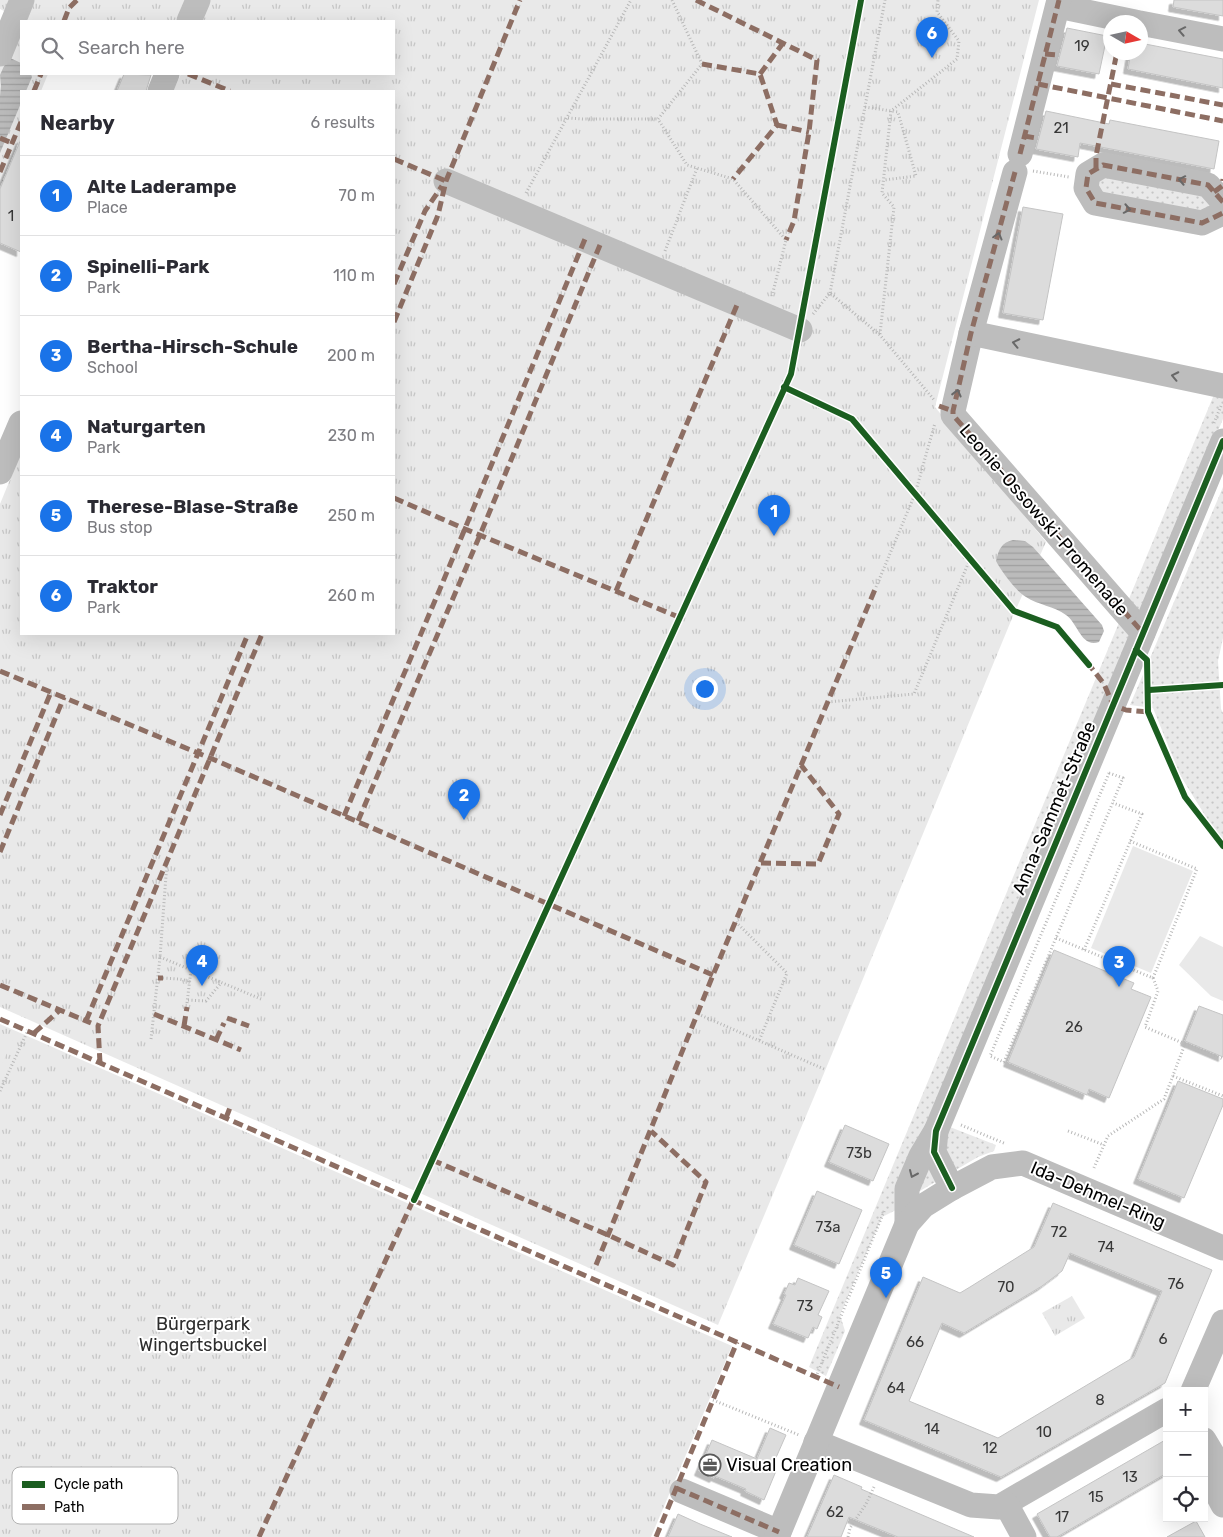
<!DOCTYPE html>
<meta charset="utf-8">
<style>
:root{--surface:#fff;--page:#f2f2f3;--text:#2b2b33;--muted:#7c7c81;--line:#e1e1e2;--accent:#1a73e8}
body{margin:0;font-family:Rubik,sans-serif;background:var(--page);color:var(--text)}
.controls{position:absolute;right:15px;bottom:15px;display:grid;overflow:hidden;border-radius:0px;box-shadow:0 5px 20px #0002}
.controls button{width:45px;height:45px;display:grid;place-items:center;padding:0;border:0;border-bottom:1px solid var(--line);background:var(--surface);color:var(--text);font:25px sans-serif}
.compass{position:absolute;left:1103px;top:15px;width:45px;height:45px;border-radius:50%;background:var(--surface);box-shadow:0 5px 20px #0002;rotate:99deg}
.you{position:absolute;left:704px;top:688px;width:18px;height:18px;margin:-12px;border:4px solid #fff;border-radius:50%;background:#1a73e8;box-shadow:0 0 0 8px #1a73e833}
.badge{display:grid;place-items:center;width:32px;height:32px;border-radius:50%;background:var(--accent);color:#fff;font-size:16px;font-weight:700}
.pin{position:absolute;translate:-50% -41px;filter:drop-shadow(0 1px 2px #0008)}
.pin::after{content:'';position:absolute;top:26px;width:18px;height:15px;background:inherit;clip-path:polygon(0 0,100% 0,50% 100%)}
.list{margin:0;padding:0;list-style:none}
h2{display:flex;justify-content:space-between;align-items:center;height:65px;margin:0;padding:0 20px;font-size:21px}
h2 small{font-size:16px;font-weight:400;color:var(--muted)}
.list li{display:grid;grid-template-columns:32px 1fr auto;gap:15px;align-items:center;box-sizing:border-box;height:80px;padding:0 20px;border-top:1px solid var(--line)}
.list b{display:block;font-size:19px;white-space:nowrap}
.list p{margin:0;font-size:16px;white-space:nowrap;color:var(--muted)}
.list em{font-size:16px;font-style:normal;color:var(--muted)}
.icon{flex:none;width:28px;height:28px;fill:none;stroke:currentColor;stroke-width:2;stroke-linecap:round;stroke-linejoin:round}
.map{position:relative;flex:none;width:1223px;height:1537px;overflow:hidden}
.search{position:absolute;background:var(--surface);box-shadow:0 5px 20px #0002;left:20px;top:20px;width:375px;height:55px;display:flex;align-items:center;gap:12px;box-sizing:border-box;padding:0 18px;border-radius:0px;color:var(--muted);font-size:19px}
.panel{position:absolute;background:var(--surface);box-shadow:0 5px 20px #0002;left:20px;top:90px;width:375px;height:545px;border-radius:0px}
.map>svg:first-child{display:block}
</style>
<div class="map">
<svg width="1223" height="1537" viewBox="0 0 1223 1537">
<defs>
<pattern id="grass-dots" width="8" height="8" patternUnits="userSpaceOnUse" patternTransform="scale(1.25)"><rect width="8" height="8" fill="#e9e9e9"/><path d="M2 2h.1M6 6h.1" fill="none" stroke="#c6c6c6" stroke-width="1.8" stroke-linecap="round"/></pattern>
<pattern id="park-tufts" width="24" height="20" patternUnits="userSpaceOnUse" patternTransform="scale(1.25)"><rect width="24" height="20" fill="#e9e9e9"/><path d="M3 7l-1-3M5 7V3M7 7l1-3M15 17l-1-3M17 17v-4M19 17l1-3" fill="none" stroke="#c6c6c6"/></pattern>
<pattern id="water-rules" width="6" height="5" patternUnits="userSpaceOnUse" patternTransform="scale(1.25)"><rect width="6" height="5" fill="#bbb"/><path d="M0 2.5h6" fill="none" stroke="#9f9f9f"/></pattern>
<filter id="shadow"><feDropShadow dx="-4.5" dy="4.5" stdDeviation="0" flood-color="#0004"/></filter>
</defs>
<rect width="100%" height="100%" fill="#fff"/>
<g fill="url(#grass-dots)">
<path d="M1103 176 1203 190 1211 205 1207 213 1101 196 1098 182Z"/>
<path d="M1223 373V419L932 1120 996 1145 994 1151 978 1157 913 1195 898 1209 882 1217 840 1315 845 1331 826 1376 809 1367Z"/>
<path d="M1223 487V638L1218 661 1221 709 1223 713V840L1211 825 1180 775 1153 708 1130 705Z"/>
</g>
<g fill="url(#park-tufts)">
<path d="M0 0H1039L935 407 1046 542 1013 616 822 1078 718 1325 0 1007V504L21 453V634H394V91H173L181 74H394V21H21V74H48L41 91H21V138L0 189V27L6 12 0 9Z"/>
<path d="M0 1024 732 1346 651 1537H0Z"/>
<path d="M1072 1296 1085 1318 1055 1336 1042 1313Z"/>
</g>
<g fill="#e9e9e9">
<path d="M1133 846 1193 871 1151 973 1091 948Z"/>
<path d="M1200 936 1223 947V1001L1211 996 1179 965Z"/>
<path d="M0 1034 13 1040 0 1068Z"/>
</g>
<g fill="url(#water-rules)">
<path d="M8 57 21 63V74H31L32 77 26 91H21V103L0 153V96L1 86 0 75Z"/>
<path d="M1013 540 1025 541 1033 547 1102 625 1104 631 1099 642C1081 648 1078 623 1066 615 1054 606 1038 605 1026 597 1016 591 1001 571 996 561 999 549 1001 543 1013 540Z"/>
</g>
<g fill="#dcdcdc" stroke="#c4c4c4" fill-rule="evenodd" filter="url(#shadow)">
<path d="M1174 0H1223V16L1173 7Z"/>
<path d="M1067 28 1107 36 1099 74 1057 66Z"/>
<path d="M1140 43 1223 59V88L1128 69 1131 52H1140Z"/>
<path d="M124 74 151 75 146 91H117Z"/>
<path d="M1046 111 1109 124 1110 120 1219 141 1214 169 1080 143 1078 157 1036 149Z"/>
<path d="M21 139V252L0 243V189Z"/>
<path d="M1023 207 1063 214 1043 320 1003 313Z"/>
<path d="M1054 950 1134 983 1131 989 1151 997 1109 1098 1089 1089 1087 1095 1008 1062Z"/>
<path d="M1199 1006 1223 1015V1057L1185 1041Z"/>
<path d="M1178 1081 1223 1099V1105L1184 1198 1138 1179Z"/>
<path d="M845 1125 889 1144 873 1181 829 1162Z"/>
<path d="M817 1191 862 1210 839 1264 794 1245Z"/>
<path d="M1053 1203 1212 1270 1165 1383 1001 1477 864 1420 923 1277 960 1293 970 1287 1034 1247ZM1070 1253 1162 1291 1134 1357 998 1438 909 1401 942 1323 964 1333 1042 1286 1062 1271Z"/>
<path d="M798 1278 829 1291 818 1315 822 1317 817 1329 813 1327 808 1338 773 1324 786 1295 784 1294 789 1283 795 1285Z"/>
<path d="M770 1428 786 1435 771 1469 776 1471 764 1500 745 1491 746 1489 715 1476 714 1478 699 1471 712 1440 757 1459Z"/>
<path d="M1167 1439V1473L1057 1537H1050L1037 1514Z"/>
<path d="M834 1475 862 1487 861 1489 974 1537H898L849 1517 841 1537H807Z"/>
<path d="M678 1514 700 1524 732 1537H668Z"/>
<path d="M1196 1521 1205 1537H1167Z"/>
</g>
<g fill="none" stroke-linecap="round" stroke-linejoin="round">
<g stroke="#b8b8b8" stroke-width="3" stroke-dasharray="1 2.5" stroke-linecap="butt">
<path d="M672 0 702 64 658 119 687 165 733 179 786 240 772 296"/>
<path d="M865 107 898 112 916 176 884 180"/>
<path d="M568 118 582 119H658"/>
<path d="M1033 171 1069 177"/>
<path d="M526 193 631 0"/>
<path d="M665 251 697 168"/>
<path d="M830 293 885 0"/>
<path d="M813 314 830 293 880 335 935 401"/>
<path d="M880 334 894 207 882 193 891 111 957 59 959 41 937 12 938 0"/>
<path d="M1214 423 1221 406"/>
<path d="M876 587 915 494 935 423"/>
<path d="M828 702 914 694 970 559"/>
<path d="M1109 773 1123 778 1004 1062 990 1056Z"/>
<path d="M1130 841 1197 869 1153 978"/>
<path d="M736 922 787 973 759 1041"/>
<path d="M1056 938 1153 978 1158 991 1145 1027 1185 1044 1164 1099 1108 1136 1093 1170"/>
<path d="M1084 950 1142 814 1113 803"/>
<path d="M160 957 261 999"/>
<path d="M163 978 179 979 189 981"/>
<path d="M188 1000 206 1001 221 983"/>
<path d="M187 1003 191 970"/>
<path d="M698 1014 824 1069"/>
<path d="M151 1039 160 957 167 862"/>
<path d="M1185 1044 1196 1047 1223 1059"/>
<path d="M1173 1076 1223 1096"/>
<path d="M0 1091 28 1030"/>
<path d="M961 1125 1006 1144"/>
<path d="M1068 1131 1104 1145"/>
<path d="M816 1377 885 1209"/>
<path d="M713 1400 799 1435"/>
<path d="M848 1537 850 1528 866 1504 874 1487"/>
<path d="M893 1537 894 1535"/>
</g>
<g stroke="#bdbdbd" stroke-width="25">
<path d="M1058 6 1135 22"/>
<path d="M189 21 198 0"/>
<path d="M1140 23 1223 39"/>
<path d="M0 54 22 0"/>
<path d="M160 91 167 74"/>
<path d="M1020 154 1059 0"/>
<path d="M1015 172 971 333 953 411V415L1143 633"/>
<path d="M446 181 800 330"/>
<path d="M1223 202 1208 185 1103 165 1088 174 1086 188 1095 203 1202 223 1223 213"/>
<path d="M971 333 1223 386"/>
<path d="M0 472 21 423"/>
<path d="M952 1188 934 1152 936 1131 1223 441"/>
<path d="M907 1224V1189L921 1156 936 1131"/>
<path d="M1193 1391 1223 1322"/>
<path d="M1204 1440 1219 1465 1223 1466"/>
<path d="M816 1442 971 1505 999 1507 1167 1410"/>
<path d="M1219 1465 1212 1484 1223 1505"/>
<path d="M682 1491 779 1532"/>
<path d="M1006 1504 1024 1537"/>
<path d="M777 1537 907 1224 923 1206 952 1188 992 1167 1023 1163 1223 1248"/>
</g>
<g stroke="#8d6e63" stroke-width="5" stroke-dasharray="10 5" stroke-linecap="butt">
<path d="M696 0 817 60 809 132 794 221 786 240"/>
<path d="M64 21 69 8 77 0"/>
<path d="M1123 22V20"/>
<path d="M1045 54 1057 55"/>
<path d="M702 64 760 74 777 125 733 179"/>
<path d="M188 74 230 91"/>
<path d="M760 74 783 43"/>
<path d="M1038 84 1223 121"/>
<path d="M1111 84 1223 105"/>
<path d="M34 91 41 74"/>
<path d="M777 125 809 132"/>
<path d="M1024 136 1036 138"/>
<path d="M0 138 12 143"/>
<path d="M1020 154 1059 0"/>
<path d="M394 159 446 181"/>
<path d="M1096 168V156L1117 52"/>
<path d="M0 172 21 122"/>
<path d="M1015 172 971 333 953 411V415L1143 633"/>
<path d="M1214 192 1222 186 1223 179"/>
<path d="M1223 202 1208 185 1103 165 1088 174 1086 188 1095 203 1202 223 1223 213"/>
<path d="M394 284 425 211 442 186"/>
<path d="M394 322 438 215 446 181 520 0"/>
<path d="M939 406 953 411"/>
<path d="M394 498 465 529 681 618"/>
<path d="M616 591 737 305"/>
<path d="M1087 662 1104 684 1113 705 1126 710 1148 712"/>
<path d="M0 671 210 758 713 975"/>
<path d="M0 815 51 692"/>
<path d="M344 816 442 584 585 239"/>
<path d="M358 821 480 535 600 245"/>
<path d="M0 852 64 697"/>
<path d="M761 863 818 864 839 814 801 765"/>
<path d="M158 978H163"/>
<path d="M0 985 91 1023"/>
<path d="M154 1014 241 1050"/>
<path d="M227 1018 249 1026"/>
<path d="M0 1019 839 1387"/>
<path d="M86 1021 248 634"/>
<path d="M184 1026 187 1007"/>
<path d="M34 1033 60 1010"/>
<path d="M216 1040 224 1023"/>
<path d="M100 1063 98 1026 262 634"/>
<path d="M226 1118 231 1105"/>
<path d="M432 1160 608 1235 673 1265 706 1182 651 1131"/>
<path d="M596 1265 713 975 876 587"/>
<path d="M676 1488 779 1532"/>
<path d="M259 1537 415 1196"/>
<path d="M656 1537 737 1342"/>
</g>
<g stroke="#fff" stroke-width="9">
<g id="cycleway">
<path d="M784 387 852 419 1014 611 1057 627 1089 665"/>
<path d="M1136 650 1147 660 1148 712 1185 797 1223 846"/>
<path d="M1149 690 1223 685"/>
<path d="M952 1188 934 1152 936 1131 1223 441"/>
<path d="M414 1200 791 374 861 0"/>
</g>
</g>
<use href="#cycleway" stroke="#1b5e20" stroke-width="6"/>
</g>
<defs><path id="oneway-chevron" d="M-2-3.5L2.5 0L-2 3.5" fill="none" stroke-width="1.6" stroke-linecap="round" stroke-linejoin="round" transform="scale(1.25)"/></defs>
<g stroke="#686868">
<use href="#oneway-chevron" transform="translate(1182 31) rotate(-169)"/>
<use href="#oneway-chevron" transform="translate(1182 180) rotate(-169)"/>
<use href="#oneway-chevron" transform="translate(1127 209) rotate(11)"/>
<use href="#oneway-chevron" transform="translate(998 236) rotate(-75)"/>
<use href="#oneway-chevron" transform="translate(1016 343) rotate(-168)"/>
<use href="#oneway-chevron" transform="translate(1175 376) rotate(-168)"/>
<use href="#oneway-chevron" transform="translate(957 393) rotate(-76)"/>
<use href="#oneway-chevron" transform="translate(913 1174) rotate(114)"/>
</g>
<defs>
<g id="office-ring" transform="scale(1.125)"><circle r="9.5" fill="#fff" stroke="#595959" stroke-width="1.5"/><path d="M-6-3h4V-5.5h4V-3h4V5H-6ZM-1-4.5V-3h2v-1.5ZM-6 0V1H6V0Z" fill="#595959"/></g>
</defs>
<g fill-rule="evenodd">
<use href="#office-ring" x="710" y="1465"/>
</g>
<g text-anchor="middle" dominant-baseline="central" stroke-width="4" stroke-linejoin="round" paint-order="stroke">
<g font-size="15" fill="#373737">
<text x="1082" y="46">19</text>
<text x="1061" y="128">21</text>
<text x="11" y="216">1</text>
<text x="1074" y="1027">26</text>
<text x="859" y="1153">73b</text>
<text x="828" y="1227">73a</text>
<text x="1059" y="1232">72</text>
<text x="1106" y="1247">74</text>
<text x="1176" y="1284">76</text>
<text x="1006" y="1287">70</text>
<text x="805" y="1306">73</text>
<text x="1163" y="1339">6</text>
<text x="915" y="1342">66</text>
<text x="896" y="1388">64</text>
<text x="1100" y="1400">8</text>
<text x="932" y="1429">14</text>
<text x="1044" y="1432">10</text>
<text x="990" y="1448">12</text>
<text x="1130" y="1477">13</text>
<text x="1096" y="1497">15</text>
<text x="835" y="1512">62</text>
<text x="1062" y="1517">17</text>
</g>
<g font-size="18" fill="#000" stroke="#fff">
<text transform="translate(1044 520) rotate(49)">Leonie-Ossowski-Promenade</text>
<text transform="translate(1054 808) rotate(-67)">Anna-Sammet-Straße</text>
<text transform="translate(1098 1195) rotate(23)">Ida-Dehmel-Ring</text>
</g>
<g font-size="18" fill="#2e2e2e" stroke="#fff">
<text x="203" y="1324">Bürgerpark<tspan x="203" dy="21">Wingertsbuckel</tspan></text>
</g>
<g font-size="18" fill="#000" stroke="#fff" text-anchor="start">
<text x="726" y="1465">Visual Creation</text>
</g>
</g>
<rect x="12" y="1467" width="166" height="57" rx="8" fill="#fff" stroke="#b2b2b2" stroke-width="1"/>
<rect x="22" y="1481" width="23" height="7" fill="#1b5e20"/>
<rect x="22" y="1504" width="23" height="6" fill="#8d6e63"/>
<g font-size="14" fill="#000">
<text x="54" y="1489">Cycle path</text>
<text x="54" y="1512">Path</text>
</g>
</svg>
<div class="controls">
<button>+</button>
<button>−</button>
<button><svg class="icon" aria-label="locate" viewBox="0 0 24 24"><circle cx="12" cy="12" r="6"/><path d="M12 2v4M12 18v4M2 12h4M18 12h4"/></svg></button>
</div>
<svg class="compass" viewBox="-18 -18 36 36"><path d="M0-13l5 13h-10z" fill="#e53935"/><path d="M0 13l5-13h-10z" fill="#7c7c81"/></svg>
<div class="you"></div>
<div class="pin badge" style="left:774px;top:536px">1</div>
<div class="pin badge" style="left:464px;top:820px">2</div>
<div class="pin badge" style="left:1119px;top:987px">3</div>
<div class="pin badge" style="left:202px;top:986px">4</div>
<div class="pin badge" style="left:886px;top:1298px">5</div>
<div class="pin badge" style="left:932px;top:58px">6</div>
<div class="search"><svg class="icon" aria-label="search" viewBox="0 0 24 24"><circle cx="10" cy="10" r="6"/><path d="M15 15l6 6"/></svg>Search here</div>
<section class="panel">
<h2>Nearby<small>6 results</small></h2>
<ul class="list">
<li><span class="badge">1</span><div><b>Alte Laderampe</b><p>Place</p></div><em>70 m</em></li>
<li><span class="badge">2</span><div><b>Spinelli-Park</b><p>Park</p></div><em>110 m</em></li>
<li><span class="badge">3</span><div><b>Bertha-Hirsch-Schule</b><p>School</p></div><em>200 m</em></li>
<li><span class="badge">4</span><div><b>Naturgarten</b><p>Park</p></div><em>230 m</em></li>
<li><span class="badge">5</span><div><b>Therese-Blase-Straße</b><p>Bus stop</p></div><em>250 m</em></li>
<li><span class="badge">6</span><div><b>Traktor</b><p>Park</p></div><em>260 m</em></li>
</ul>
</section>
</div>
